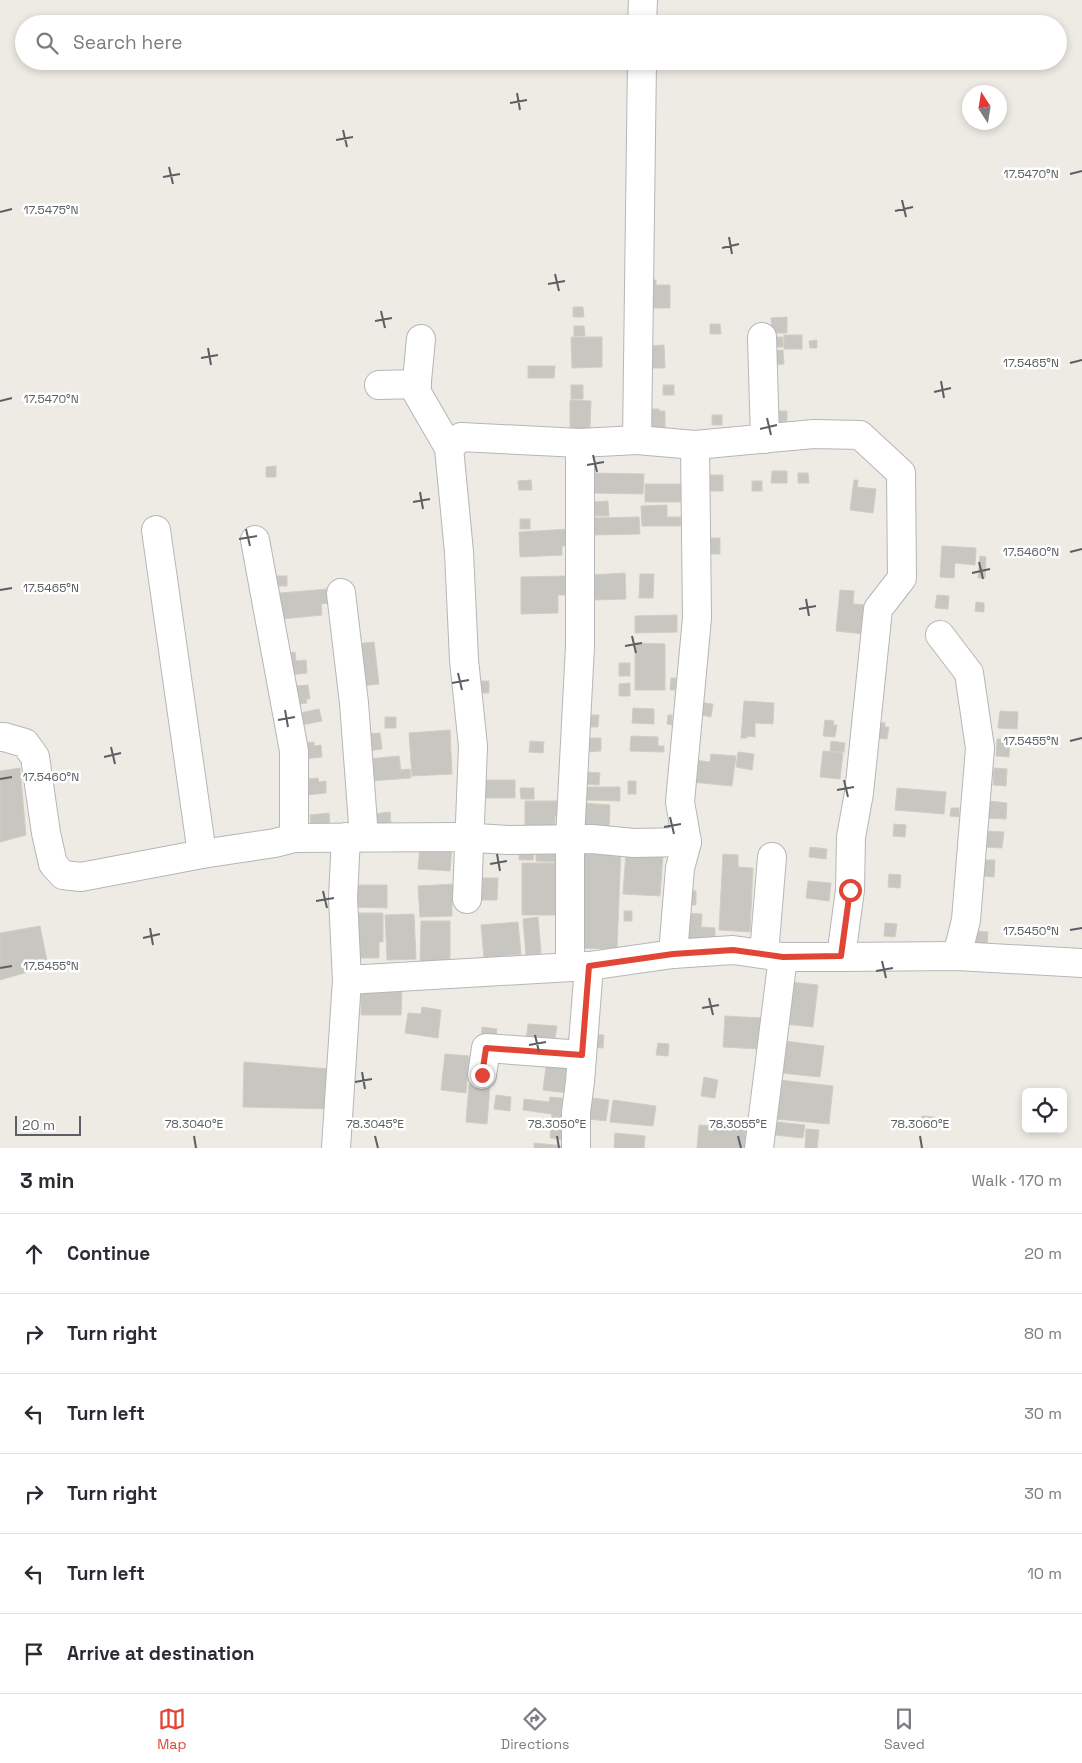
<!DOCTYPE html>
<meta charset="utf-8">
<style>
:root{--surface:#fff;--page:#f2f2f3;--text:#2b2b33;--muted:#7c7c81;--line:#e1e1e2;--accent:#e14536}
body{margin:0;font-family:"Space Grotesk",sans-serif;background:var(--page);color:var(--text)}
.controls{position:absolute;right:15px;bottom:15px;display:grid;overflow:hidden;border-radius:8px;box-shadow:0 2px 8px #0003}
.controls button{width:45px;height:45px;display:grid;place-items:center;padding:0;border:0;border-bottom:1px solid var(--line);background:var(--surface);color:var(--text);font:25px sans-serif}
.compass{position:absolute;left:962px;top:85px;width:45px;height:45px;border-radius:50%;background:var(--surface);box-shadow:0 2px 8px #0003;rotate:348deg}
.scale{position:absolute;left:15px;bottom:12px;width:66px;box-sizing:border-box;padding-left:5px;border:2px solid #5b5f63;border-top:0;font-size:14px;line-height:18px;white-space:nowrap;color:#5b5f63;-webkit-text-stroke:4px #fff;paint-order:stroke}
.stop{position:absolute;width:15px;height:15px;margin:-11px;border:4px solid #e14536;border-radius:50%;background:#fff}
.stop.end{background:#e14536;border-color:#fff;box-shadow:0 1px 5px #0008}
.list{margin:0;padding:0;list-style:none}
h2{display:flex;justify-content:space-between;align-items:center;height:65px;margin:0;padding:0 20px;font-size:21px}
h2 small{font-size:16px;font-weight:400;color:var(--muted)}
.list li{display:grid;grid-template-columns:32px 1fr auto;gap:15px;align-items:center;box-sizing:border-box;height:80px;padding:0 20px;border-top:1px solid var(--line)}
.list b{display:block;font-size:19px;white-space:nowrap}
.list em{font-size:16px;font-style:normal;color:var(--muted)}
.icon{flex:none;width:28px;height:28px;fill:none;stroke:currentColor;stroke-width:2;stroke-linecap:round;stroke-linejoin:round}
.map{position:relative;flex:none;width:1082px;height:1148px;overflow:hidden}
.search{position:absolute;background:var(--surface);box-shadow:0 2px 8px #0003;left:15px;right:15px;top:15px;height:55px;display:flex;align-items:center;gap:12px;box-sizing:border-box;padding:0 18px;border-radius:28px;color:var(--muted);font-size:19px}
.sheet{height:545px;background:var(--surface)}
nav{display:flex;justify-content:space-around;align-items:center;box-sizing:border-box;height:70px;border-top:1px solid var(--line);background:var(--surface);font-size:14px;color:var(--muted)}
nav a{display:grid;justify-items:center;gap:2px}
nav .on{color:var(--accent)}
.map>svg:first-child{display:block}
</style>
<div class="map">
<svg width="1082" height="1148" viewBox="0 0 1082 1148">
<rect width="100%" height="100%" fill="#edebe3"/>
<g fill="#c8c6c0" stroke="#d2cdc2">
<path d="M647 280H656V285H670V308H646Z"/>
<path d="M573 307H583L584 317H573Z"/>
<path d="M787 317V333H772L771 318Z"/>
<path d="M710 324H720L721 334H710Z"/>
<path d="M574 326H584L585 336H574Z"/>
<rect x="784" y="335" width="18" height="14"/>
<path d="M571 337H602V367L572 368Z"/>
<rect x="772" y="337" width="11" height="10"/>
<path d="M817 340V348H810L809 341Z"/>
<path d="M664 345 665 368H650L649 346Z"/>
<path d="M783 350 784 364 773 365 771 351Z"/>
<path d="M528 366H555L554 378H528Z"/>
<rect x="571" y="385" width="12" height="14"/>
<rect x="663" y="385" width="11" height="10"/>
<path d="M570 400 591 401 590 429 570 428Z"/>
<path d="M651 409H659V411H665V429H651Z"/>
<rect x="774" y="411" width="13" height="13"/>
<rect x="712" y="415" width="10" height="10"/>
<path d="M276 466V477H266V467Z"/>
<path d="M772 471H787V483H771Z"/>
<path d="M593 473 644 474 643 494 592 493Z"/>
<path d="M798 473H808L809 483H798Z"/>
<rect x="707" y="475" width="16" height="16"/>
<path d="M531 480 532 490H519L518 481Z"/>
<path d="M854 480H858L857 487 876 489 873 513 850 510Z"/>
<rect x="752" y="481" width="10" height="10"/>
<rect x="645" y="484" width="36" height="18"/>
<path d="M608 501 609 516H594L593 502Z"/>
<path d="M667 505V517H681V526H642L641 506Z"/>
<path d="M639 517 640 534 593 535 592 518Z"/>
<rect x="520" y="519" width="10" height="10"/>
<path d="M570 529 571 546H562V555L520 557 519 532Z"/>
<rect x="704" y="538" width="16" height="16"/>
<path d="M942 546 976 548 975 565 955 563 954 578 940 577Z"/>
<path d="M980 556 986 557 985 578H978Z"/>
<path d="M625 573 626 599 592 600 591 575Z"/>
<path d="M640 574H654L653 598H639Z"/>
<rect x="277" y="576" width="10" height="10"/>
<path d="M565 576V595H558V613L521 614V577Z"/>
<path d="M328 589 329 603 321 604 322 615 282 619 280 593Z"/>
<path d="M840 590 854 591 853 604 867 605 864 634 836 631Z"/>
<path d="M937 595 949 596 948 609 935 608Z"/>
<path d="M976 602 984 603V612L975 611Z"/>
<path d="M677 615V632L635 633V616Z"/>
<path d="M374 642 379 684 360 686 356 644Z"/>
<path d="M635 643 665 644V690H635Z"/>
<path d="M295 652 296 661 306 660 307 673 290 675 289 661H292L291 653Z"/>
<rect x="619" y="663" width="11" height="13"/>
<path d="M671 678H676L675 690H670Z"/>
<rect x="477" y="681" width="12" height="12"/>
<path d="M630 683V696H619V684Z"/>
<path d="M308 685 310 699H306L307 703 299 704 297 686Z"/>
<path d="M744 701 774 703 773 724 755 723V737L747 736V738H741Z"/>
<path d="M699 702 713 704 711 717 697 714Z"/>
<path d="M633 708 654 709V724L632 723Z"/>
<path d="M319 709 322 721 302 725 300 713Z"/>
<path d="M1000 711 1018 712 1017 729 998 728Z"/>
<path d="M587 715H599L598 727H586Z"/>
<path d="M668 715H672V725L667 724Z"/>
<rect x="385" y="717" width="11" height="11"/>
<path d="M825 720 834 721 833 725H837L835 737 823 736Z"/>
<path d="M877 722 885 723V727H889L887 739 875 738Z"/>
<path d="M450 730 452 774 412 776 409 733Z"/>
<path d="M380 733 382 749 368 751 365 734Z"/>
<path d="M631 736 658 737V746H664V752L630 751Z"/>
<path d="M586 738H601V751L587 752Z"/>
<path d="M997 739H1010L1009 757 996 756Z"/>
<path d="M530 741 544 742 543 753 529 752Z"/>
<path d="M831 741 845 743 844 752 830 751Z"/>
<path d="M314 742V746L321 745 322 757 303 759 302 743Z"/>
<path d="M823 751 843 753 840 779 820 777Z"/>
<path d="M738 752 754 754 752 770 736 767Z"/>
<path d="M711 754 736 756 732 786 692 782 694 760 710 762Z"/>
<path d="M399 756 401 770 410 769 411 778 370 781 368 759Z"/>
<path d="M20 768 26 835 0 842V771Z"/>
<path d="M994 768 1007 769 1006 786 993 785Z"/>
<path d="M585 772 600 773 599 785 585 784Z"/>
<path d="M318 778 319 782 326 781V793L307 795 306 779Z"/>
<rect x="482" y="780" width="33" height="18"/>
<rect x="628" y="781" width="8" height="13"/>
<path d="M585 787H620V801L585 800Z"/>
<path d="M520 788H534V799H521Z"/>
<path d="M897 788 946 792 944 814 895 810Z"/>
<path d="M525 801H561V816H555V830H525Z"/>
<path d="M989 801 1007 803 1006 819 987 818Z"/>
<path d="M583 803 610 805 609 831 582 830Z"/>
<path d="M951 808H959V817L950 816Z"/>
<path d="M390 812 391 824 375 826 374 814Z"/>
<path d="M329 813 330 829 311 830 310 815Z"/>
<path d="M894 824 906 825 905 837 893 836Z"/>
<path d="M985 831 1004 832 1002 848 984 847Z"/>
<path d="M580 844 621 846 617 949 575 948Z"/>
<path d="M420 845 452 847 450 871 418 869Z"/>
<path d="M810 847 827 849 826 859 809 857Z"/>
<path d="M519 849 534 850 533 860H519Z"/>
<path d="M536 852 559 853V862L536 861Z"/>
<path d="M626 852 663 855 660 896 623 894Z"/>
<path d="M723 854 738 855V867L753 868 750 932 719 930Z"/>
<path d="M982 860H995L994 877 981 876Z"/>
<rect x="522" y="863" width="37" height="52"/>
<path d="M889 874 901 875 900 888 888 887Z"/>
<path d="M479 878H498L497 900H478Z"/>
<path d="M808 881 831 883 829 901 806 898Z"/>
<path d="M455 884V902H452V916L420 917 418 886Z"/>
<path d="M351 885H387V908L351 907Z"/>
<path d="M685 890 696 891V905H684Z"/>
<rect x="624" y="911" width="8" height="10"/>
<path d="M352 913H383V942H379V958H352Z"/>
<path d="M684 913 702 914 701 927 715 928V939L683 938Z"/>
<path d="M414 914 416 959 387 960 385 915Z"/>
<path d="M538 917 541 953 526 955 523 919Z"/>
<path d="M421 921H450V962H420Z"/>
<path d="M518 922 521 954 484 958 481 925Z"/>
<path d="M885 923 897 924 895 937 884 936Z"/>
<path d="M40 926 48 966 0 980V933Z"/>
<path d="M976 931 988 932 987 946 974 945Z"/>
<path d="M790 982 818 985 813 1027 786 1024Z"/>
<path d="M361 987H402L401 1015H361Z"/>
<path d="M422 1007 441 1010 438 1038 405 1033 408 1013 421 1014Z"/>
<path d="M725 1016 762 1018 760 1049 723 1047Z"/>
<path d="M528 1024 557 1026 554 1045 526 1042Z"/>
<path d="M482 1027 497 1029 495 1042 481 1041Z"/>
<path d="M590 1034 604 1035 603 1048 589 1047Z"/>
<path d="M785 1041 824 1046 820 1077 781 1073Z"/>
<path d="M658 1043 669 1044 668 1056 656 1055Z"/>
<path d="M445 1054 469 1056 466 1093 441 1090Z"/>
<path d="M547 1059 572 1062 568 1093 543 1090Z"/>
<path d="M244 1062 330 1069 332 1109 243 1107Z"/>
<path d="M704 1077 718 1080 715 1098 701 1096Z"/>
<path d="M780 1080 833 1086 829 1124 776 1119Z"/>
<path d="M469 1084 490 1085 487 1124 466 1122Z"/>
<path d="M496 1095 511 1097 510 1111 494 1109Z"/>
<path d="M550 1097 571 1099 566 1140 550 1138 552 1114 523 1110 524 1099 549 1102Z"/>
<path d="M584 1097 609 1100 606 1121 581 1118Z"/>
<path d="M613 1100 656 1106 653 1126 610 1122Z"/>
<path d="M922 1116 935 1117 934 1129 921 1128Z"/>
<path d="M777 1122 805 1125 803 1138 775 1135Z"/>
<path d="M699 1125 746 1128 745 1148H697Z"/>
<path d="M806 1129 819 1130 817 1148H805Z"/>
<path d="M615 1133 645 1136 644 1148H614Z"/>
<path d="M534 1143 565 1146V1148H534Z"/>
</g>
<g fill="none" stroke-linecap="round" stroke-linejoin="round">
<g stroke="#b4b6ba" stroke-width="30">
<g id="minor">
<path d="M642 24 643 0"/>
<path d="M642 61 637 440 695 445 697 618 680 802 687 842 680 868 673 954"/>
<path d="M762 337 765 439"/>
<path d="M421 339 416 391 449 448 459 552 464 660 473 746 467 899"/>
<path d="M379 385 417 384"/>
<path d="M449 448 461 437 580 443 637 440"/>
<path d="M156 530 202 854"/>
<path d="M255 540 294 751V838"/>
<path d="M341 593 354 703 364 837"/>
<path d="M940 635 969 673 980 748 966 920 957 956"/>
<path d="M0 737H4L25 743 35 757 46 833 53 864 63 875 81 877 202 854 275 843 294 838 460 837 508 840 592 839 634 843 687 842"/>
<path d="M764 954 772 857"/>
<path d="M841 957 957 956 1082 963"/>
<path d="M570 967V839L580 646V443"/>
<path d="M347 980 589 966 673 954 733 950 783 957H841L850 890 851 837 859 793 878 609 902 578 901 473 860 435 814 434 695 445"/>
<path d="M482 1075 486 1048 582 1055"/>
<path d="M336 1148 347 980 343 898 346 837"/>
<path d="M576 1148V1112L580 1082 589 966"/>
<path d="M759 1148 783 957"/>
</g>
</g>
<use href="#minor" stroke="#fff" stroke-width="28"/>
</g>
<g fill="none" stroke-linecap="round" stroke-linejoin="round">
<path stroke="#e14536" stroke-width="6" d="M482 1075 486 1048 582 1055 589 966 673 954 733 950 783 957 841 956 850 890"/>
</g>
<path fill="none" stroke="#5b5f63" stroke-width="2" d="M517 93 520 110M510 103 527 100M343 130 347 147M336 140 353 137M169 167 173 184M1070 174 1082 171M163 177 180 174M902 200 906 217M895 211 913 207M0 212 12 209M729 237 732 254M722 248 739 244M555 274 559 291M548 284 565 281M381 311 385 328M375 321 392 318M208 348 211 365M201 358 218 355M1070 363 1082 360M941 381 944 398M934 392 951 388M0 401 12 398M767 418 771 435M760 429 777 425M593 455 597 472M587 465 604 462M420 492 423 509M413 502 430 499M246 529 250 546M239 539 257 536M1070 552 1082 549M979 562 983 579M972 573 990 569M0 590 12 588M806 599 809 616M799 609 816 606M632 636 636 653M625 646 642 643M458 673 462 690M452 683 469 680M285 710 288 727M278 720 295 717M1070 741 1082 738M111 747 115 764M104 757 121 753M0 779 12 777M844 780 848 797M837 790 854 787M670 817 674 834M664 827 681 824M497 854 500 871M490 864 507 861M323 891 327 908M316 901 334 898M150 928 153 945M1070 930 1082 928M143 938 160 934M882 961 886 978M0 968 12 966M876 971 893 968M709 998 713 1015M702 1008 719 1005M535 1035 539 1052M529 1045 546 1042M362 1072 365 1089M355 1082 372 1079M194 1136 196 1148M375 1136 378 1148M557 1136 559 1148M738 1136 741 1148M920 1136 922 1148"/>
<g font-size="12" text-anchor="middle" fill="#5b5f63" stroke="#fff" stroke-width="5" stroke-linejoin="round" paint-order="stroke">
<text x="1031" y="178">17.5470°N</text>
<text x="51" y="214">17.5475°N</text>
<text x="1031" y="367">17.5465°N</text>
<text x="51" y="403">17.5470°N</text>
<text x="1031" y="556">17.5460°N</text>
<text x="51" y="592">17.5465°N</text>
<text x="1031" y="745">17.5455°N</text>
<text x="51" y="781">17.5460°N</text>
<text x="1031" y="935">17.5450°N</text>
<text x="51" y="970">17.5455°N</text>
<text x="194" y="1128">78.3040°E</text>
<text x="375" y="1128">78.3045°E</text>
<text x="557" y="1128">78.3050°E</text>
<text x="738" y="1128">78.3055°E</text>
<text x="920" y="1128">78.3060°E</text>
</g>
</svg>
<div class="controls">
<button><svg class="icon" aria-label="locate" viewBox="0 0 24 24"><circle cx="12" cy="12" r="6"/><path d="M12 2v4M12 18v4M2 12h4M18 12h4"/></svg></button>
</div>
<svg class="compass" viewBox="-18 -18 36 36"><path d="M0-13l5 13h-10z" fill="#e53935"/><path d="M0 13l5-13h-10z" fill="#7c7c81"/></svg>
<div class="scale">20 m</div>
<div class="stop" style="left:850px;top:890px"></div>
<div class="stop end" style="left:482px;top:1075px"></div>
<div class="search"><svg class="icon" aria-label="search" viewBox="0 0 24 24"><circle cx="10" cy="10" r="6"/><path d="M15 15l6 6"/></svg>Search here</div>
</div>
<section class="sheet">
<h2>3 min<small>Walk · 170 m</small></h2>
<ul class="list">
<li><svg class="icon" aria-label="ahead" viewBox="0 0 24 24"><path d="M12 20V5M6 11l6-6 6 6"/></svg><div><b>Continue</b></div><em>20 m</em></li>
<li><svg class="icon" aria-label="right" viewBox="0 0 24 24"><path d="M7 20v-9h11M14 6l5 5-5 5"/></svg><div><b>Turn right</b></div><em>80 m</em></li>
<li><svg class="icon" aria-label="left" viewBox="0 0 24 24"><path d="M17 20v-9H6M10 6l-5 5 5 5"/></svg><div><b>Turn left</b></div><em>30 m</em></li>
<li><svg class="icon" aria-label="right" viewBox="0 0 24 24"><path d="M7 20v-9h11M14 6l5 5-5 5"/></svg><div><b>Turn right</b></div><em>30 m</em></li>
<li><svg class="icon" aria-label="left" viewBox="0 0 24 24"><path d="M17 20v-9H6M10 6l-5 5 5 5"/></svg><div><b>Turn left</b></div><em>10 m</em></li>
<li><svg class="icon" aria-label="arrive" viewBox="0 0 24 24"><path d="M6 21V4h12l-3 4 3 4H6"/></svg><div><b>Arrive at destination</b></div></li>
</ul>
</section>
<nav>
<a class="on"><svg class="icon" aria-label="map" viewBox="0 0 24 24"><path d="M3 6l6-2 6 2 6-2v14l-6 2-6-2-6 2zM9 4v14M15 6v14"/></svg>Map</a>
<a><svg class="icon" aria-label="directions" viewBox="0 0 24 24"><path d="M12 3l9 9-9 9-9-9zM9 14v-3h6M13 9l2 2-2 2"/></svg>Directions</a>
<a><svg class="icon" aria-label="saved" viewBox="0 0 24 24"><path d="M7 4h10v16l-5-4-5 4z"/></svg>Saved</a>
</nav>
